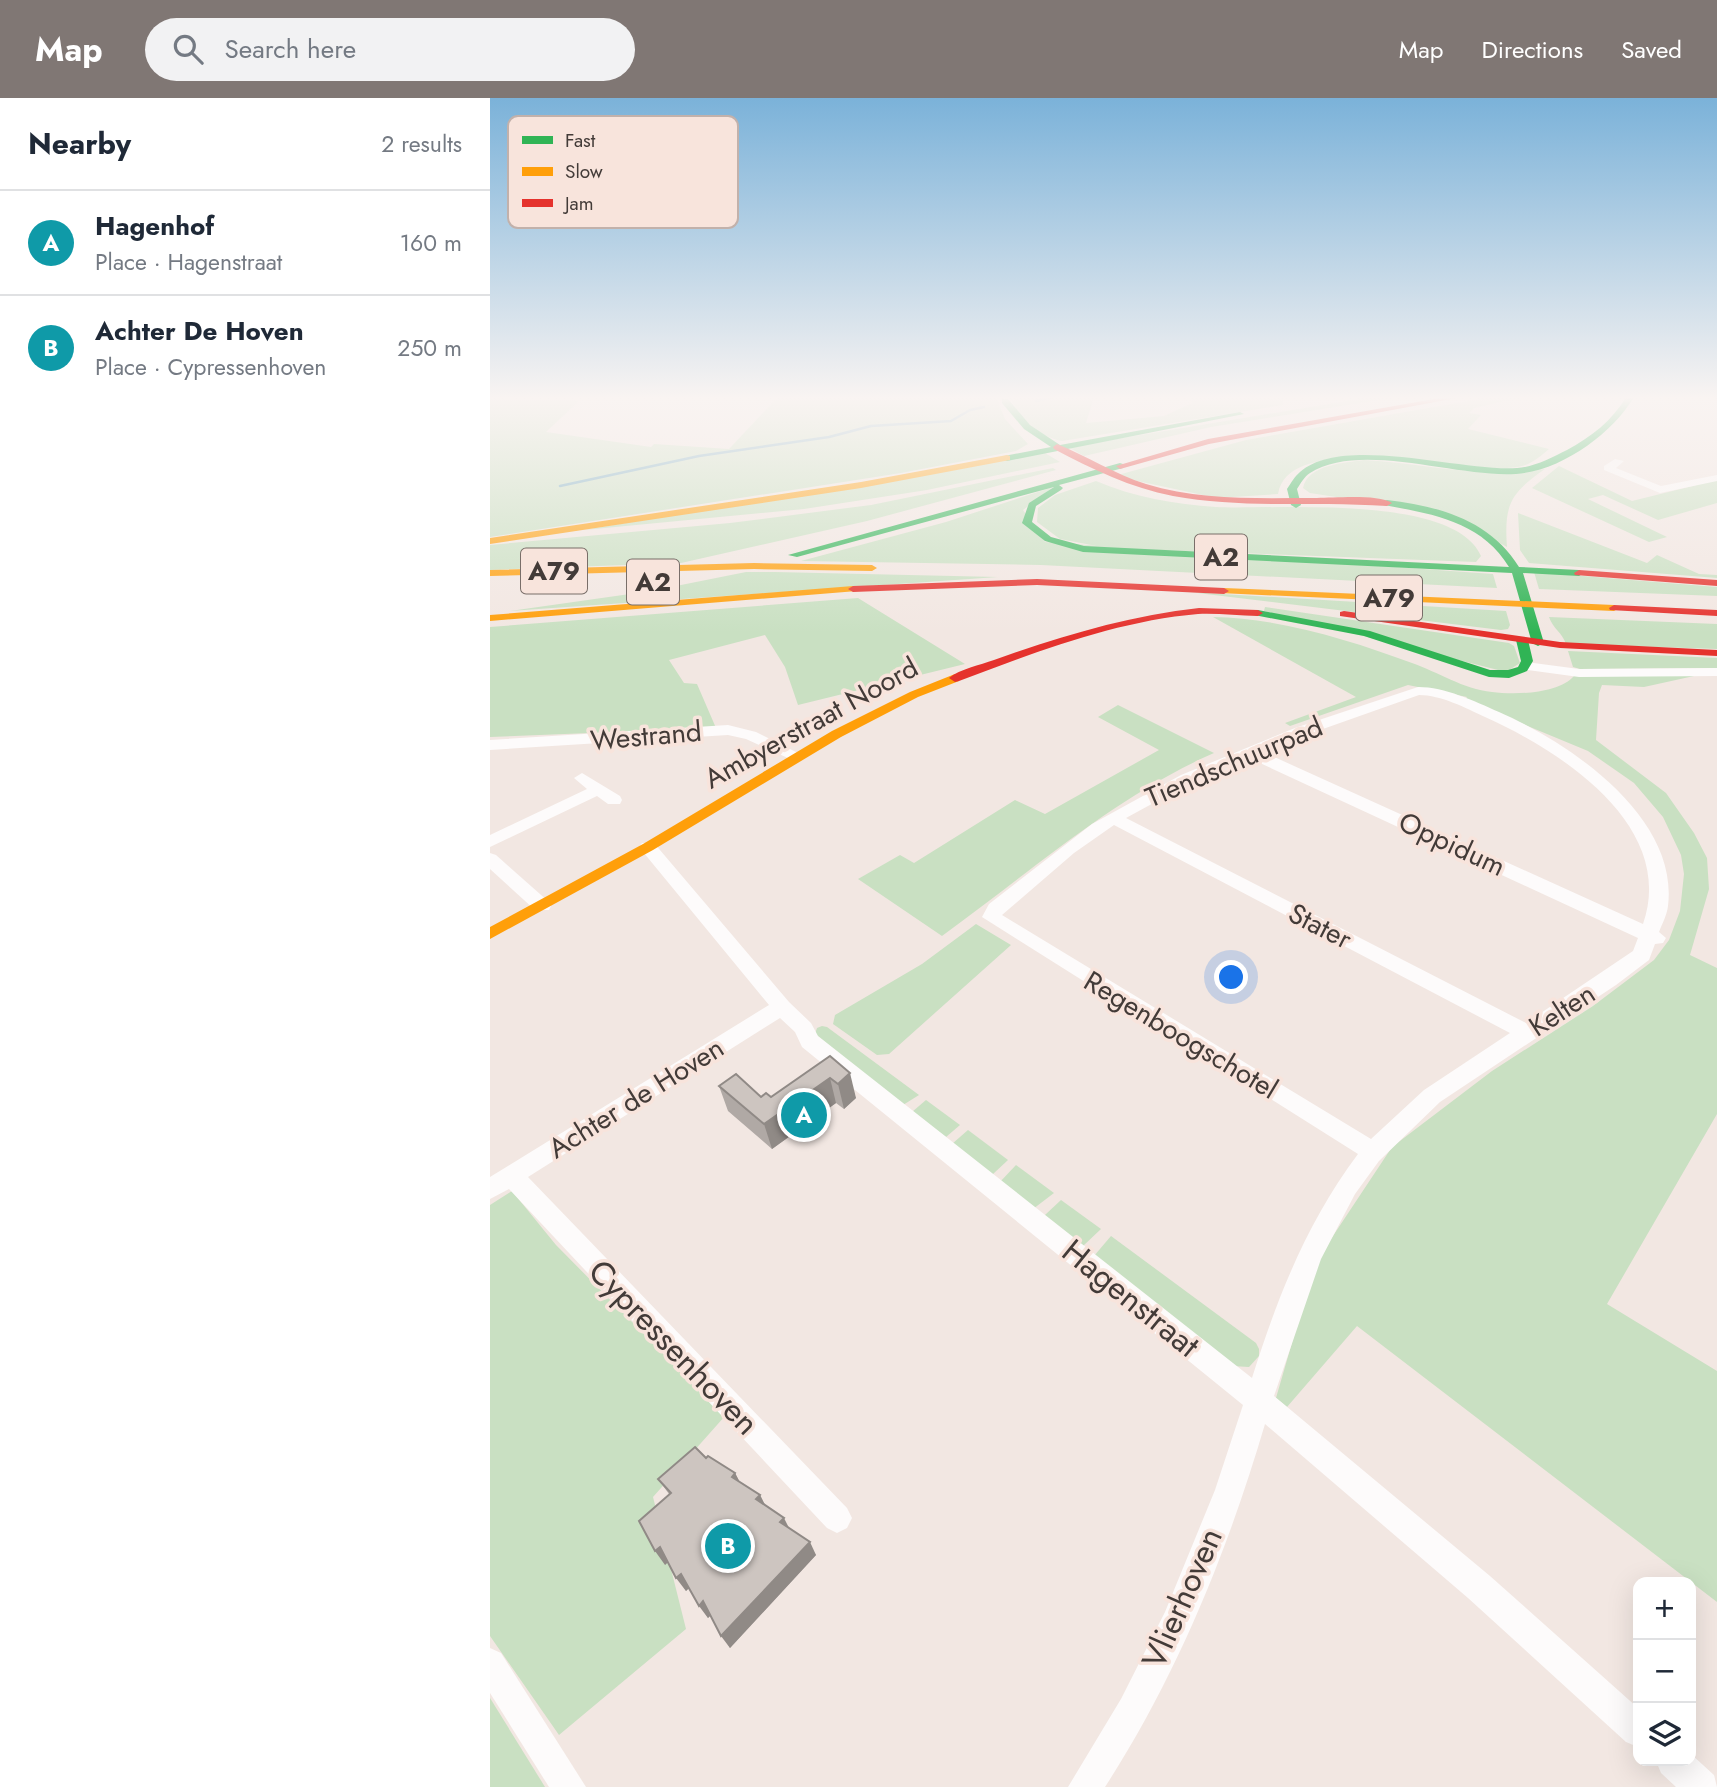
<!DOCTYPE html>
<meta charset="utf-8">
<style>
:root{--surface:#fff;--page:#f2f2f3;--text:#1f2937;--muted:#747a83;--line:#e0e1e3;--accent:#807774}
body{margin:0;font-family:Jost,sans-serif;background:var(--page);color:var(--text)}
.controls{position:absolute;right:21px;bottom:21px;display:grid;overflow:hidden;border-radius:14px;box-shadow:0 7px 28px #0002}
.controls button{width:63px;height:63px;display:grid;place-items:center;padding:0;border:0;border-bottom:2px solid var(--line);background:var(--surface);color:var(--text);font:35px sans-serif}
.you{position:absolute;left:742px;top:880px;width:24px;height:24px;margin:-18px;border:5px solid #fff;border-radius:50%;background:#1a73e8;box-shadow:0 0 0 10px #1a73e833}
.badge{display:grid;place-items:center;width:46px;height:46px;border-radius:50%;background:var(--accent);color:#fff;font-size:23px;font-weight:700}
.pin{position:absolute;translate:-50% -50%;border:4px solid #fff;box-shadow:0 2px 7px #0006}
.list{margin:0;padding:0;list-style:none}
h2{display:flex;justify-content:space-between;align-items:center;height:91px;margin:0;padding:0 28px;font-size:30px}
h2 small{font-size:23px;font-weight:400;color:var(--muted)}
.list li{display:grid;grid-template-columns:46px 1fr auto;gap:21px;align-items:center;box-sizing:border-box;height:105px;padding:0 28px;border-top:2px solid var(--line)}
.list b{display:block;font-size:26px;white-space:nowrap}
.list p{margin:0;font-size:23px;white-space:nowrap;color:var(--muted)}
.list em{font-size:23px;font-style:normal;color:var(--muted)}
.icon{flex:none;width:38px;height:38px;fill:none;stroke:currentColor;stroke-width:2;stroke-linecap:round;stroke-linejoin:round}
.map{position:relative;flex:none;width:1227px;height:1689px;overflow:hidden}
header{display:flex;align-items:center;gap:42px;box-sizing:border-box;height:98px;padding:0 35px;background:var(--accent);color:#fff}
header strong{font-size:33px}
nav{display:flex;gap:38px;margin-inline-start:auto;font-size:24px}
.search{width:490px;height:63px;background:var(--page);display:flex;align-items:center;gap:18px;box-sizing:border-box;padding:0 24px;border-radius:38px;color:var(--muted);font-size:26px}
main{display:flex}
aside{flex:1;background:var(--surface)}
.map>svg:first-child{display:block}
</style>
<header>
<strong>Map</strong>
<div class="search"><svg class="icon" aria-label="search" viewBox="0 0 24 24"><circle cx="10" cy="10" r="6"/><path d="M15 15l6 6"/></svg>Search here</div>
<nav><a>Map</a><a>Directions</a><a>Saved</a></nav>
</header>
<main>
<aside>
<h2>Nearby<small>2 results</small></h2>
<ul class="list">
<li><span class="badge" style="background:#0f9aa8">A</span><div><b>Hagenhof</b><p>Place · Hagenstraat</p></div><em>160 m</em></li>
<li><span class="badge" style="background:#0f9aa8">B</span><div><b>Achter De Hoven</b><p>Place · Cypressenhoven</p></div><em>250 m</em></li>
</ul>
</aside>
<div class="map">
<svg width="1227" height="1689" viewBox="0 0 1227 1689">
<rect width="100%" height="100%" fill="#f2e7e2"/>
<g fill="#c9e0c2">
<path d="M288 299H506L515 321 538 346 526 353 411 375 0 439V301L89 303 56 334 161 349 164 346 239 351Z"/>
<path d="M604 299 596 325 674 318 702 305 699 299H793V307L572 343C549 339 530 320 520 300Z"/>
<path d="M881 299H907L721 329 594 358 578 349Z"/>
<path d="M1001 299H1032L984 310 979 315 991 317 978 331 1059 351C1052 357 1042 366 1032 368 986 381 800 327 788 396L727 400 624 378 756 342Z"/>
<path d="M555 355 570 364 437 392 314 411 94 432Z"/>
<path d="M874 362C935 365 993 382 1055 371 1020 395 1014 407 1017 449L957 416 820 395 813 390C818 366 855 365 874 362Z"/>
<path d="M1069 368 1142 403 1227 382V405L1168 422 1113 397 1098 401 1177 439 1159 444 1042 390Z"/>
<path d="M563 370 566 372 377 423 191 465 0 472V447L240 425 381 407Z"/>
<path d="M606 383C643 399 685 406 726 409 783 412 964 395 991 458L986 464 617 450 570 441 547 424 548 410 565 397Z"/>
<path d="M563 389 533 412 555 444 1003 476 1007 490 551 467 311 463 456 424Z"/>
<path d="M1028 415 1157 465 1167 457 1209 476 1227 477V480L1039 465 1030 452Z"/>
<path d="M256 474H285L508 479 20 513 161 493Z"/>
<path d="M1044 474 1227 489V498L1049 491Z"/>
<path d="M699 494 1016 513 1020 527 1018 531 1011 532Z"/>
<path d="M368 500 475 566 308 607 295 569 275 537 179 562 194 585 207 586 226 630 0 639V529Z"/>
<path d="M775 509 1019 545 1024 548 1030 565 1016 574 774 513Z"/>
<path d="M723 519C789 520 860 542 922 565 948 574 973 591 1002 594 1025 597 1068 596 1084 578H1204L1154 589 1112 587 1109 595 1106 642 1176 695 1204 735 1217 760 1219 791 1200 857 1227 870V1016L1117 1206 1227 1273V1504L867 1228 797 1309 786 1300 825 1165 902 1049 1002 973 1103 908 1164 862 1179 842 1190 813 1194 776 1191 757 1173 719 1144 685 1098 653 975 602 977 599 918 587 800 628 795 625 866 599Z"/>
<path d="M1059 519 1227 526V551L1076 546C1072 534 1063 531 1059 519Z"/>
<path d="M1078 553 1227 560V570L1090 571 1083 569Z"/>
<path d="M628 607 724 655C622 700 541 774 452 838L368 781 410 757 424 765 525 702 555 716 669 652 608 619Z"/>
<path d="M486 826 521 847 399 956 387 957 343 926 345 917 432 866Z"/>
<path d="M332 928 337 929 429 997 413 1007 325 936 327 930Z"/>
<path d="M436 1002 470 1027 456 1039 422 1014Z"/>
<path d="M478 1032 518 1062 503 1076 500 1077 462 1046Z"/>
<path d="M526 1067 564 1095 543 1111 509 1085Z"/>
<path d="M22 1093 66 1147 235 1318 163 1399 196 1531 69 1637 0 1538V1107Z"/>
<path d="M571 1102 611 1131 593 1148 555 1121V1117Z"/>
<path d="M621 1138 766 1245 769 1251V1258L759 1269 742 1268 604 1158Z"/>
<path d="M0 1600 55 1689H0Z"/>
</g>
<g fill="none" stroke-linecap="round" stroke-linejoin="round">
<g stroke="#79aec3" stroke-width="2.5">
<path d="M546 303 563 299"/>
<path d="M70 388 209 358 339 339 381 328 461 323 480 312 494 309"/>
</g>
<g fill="#fdfbfb" fill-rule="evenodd">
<path d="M1125 361 1134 363 1126 370 1171 388 1227 377V383L1170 395 1114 372V368Z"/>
<path d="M1036 564 1089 571 1227 570V578L1089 579 1031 571 1029 568Z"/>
<path d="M928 589C955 589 984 603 1009 614 1080 645 1189 719 1178 808 1177 817 1172 826 1169 834L1176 840 1173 845 1165 846 1159 862 1126 887 950 1004 889 1063 865 1096 831 1161 784 1298 1000 1478 1148 1610V1649L1136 1644 978 1500 775 1326C738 1452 687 1578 615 1689H578L631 1601 675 1514 725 1392 753 1307 312 949 305 934 290 920 38 1079 357 1410 362 1420 357 1430 347 1435 337 1430 19 1091 0 1101V1079L279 907 149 749 152 745H164L299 904 321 925 328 938 762 1280C787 1200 817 1124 868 1056L492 819 499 806 602 726 691 677 805 630ZM929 597C951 597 976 610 995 619 1071 653 1187 728 1153 826L771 653ZM757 659 1148 840 1143 853 1036 925 636 720 702 684ZM624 727 1020 935 934 992 881 1041 512 817 584 755Z"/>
<path d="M238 627 266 634 314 658 306 663 300 661 256 641 238 637 0 652V642Z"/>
<path d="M92 675 130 698 132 702 130 706H118L107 698 0 749V737L97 691 84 680Z"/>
<path d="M0 755 6 757 59 804 61 808 59 812H45L0 771Z"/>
<path d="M0 1550 11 1555 96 1689H59L0 1595Z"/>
<path d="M1201 1656 1224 1677 1227 1689H1186L1171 1675 1166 1663H1201Z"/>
</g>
<g fill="#30b455" fill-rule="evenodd">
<path d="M1136 299H1144C1122 336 1071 373 1026 376 967 380 871 343 820 375 814 379 811 385 807 391L811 407 806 410 801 407 797 391C801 385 805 378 810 374 853 336 972 374 1027 370 1044 369 1061 360 1077 352 1101 339 1122 323 1136 299Z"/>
<path d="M512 301H518L540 327 570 347 750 314 754 316 517 363 514 362V358L561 349 534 331 512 305Z"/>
<path d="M630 365 633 366V370L569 387 573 390 571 392 546 408 542 424 561 439 594 448 1019 469C991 423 942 416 894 407V403L897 402C949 408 1000 422 1029 469L1089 472 1094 475 1089 478 1033 475 1054 545 1048 548 1042 545 1022 475 593 454 555 443 532 425 539 405 564 389 307 459 298 457Z"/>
<path d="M768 512 880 533 1000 572H1018L1028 569 1031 563 1026 542 1032 539 1038 542 1043 563 1037 573 1019 580 999 579 874 538 764 517 763 515Z"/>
</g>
<g fill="#ff9f0a" fill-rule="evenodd">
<path d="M517 357 520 358V362L371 390 0 446V440L371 384Z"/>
<path d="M264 465 382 467 387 470 382 473 264 471 0 478V472Z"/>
<path d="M363 488 368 491 367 493 0 523V517Z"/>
<path d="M734 490 1124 507 1129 510 1124 513 730 495V491Z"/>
<path d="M465 576 469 577V583L428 599 351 639 163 752 0 841V829L153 746 342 633 420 594Z"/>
</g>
<g fill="#e5322d" fill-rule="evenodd">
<path d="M955 299H972L719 346 630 371 626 368 718 341Z"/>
<path d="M567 346C597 358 624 376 656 386 711 403 770 400 827 400 845 400 888 396 902 405L897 408C826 403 753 411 683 398 641 390 602 371 564 351L563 349Z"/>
<path d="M1089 472 1227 482V488L1085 477 1084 475Z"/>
<path d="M547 481 734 490 739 493 734 496 547 487 363 494 358 491 363 488Z"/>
<path d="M1124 507 1227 512V518L1120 512 1119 510Z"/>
<path d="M709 510 768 512 773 515 768 518C748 518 728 515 708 516 626 523 546 554 469 583L465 584 459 580C470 571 490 567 504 562 571 538 638 518 709 510Z"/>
<path d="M854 513 1070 544 1227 552V558L1070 550 850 518V514Z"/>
</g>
</g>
<g fill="#b0a9a5">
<path d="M340 958 366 1000 354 1011 346 1005 282 1051 238 1013 229 988 271 999H281Z"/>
<path d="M245 1375 250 1385 270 1397 275 1407 326 1457 240 1550 221 1517 218 1520 199 1490 196 1493 178 1464 175 1467 179 1396 168 1381Z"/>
</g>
<g fill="#908a86">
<path d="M360 975 366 1000 354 1011 348 986Z"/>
<path d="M340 980 346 1005 282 1051 274 1026Z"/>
<path d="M245 1375 253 1390 242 1379Z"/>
<path d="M270 1397 277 1411 266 1401Z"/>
<path d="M294 1420 301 1434 290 1424Z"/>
<path d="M320 1444 326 1457 240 1550 231 1538Z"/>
<path d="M170 1449 179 1463 175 1467 165 1453Z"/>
<path d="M191 1476 200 1489 196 1493 186 1480Z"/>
<path d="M213 1503 222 1516 218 1520 209 1508Z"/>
</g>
<g fill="#cdc5c0" stroke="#908a86" stroke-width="2">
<path d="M340 958 360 975 348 986 340 980 274 1026 229 988 246 976 271 999 276 995 281 999Z"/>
<path d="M205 1349 216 1360 218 1358 245 1375 242 1379 270 1397 266 1401 294 1420 290 1424 320 1444 231 1538 213 1503 209 1508 191 1476 186 1480 170 1449 165 1453 149 1423 181 1395 168 1381Z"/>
</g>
<linearGradient id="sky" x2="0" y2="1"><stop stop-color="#7bb2d9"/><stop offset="0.56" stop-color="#f9f4f2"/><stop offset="1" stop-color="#f9f4f2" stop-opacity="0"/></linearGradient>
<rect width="1227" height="535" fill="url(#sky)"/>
<g text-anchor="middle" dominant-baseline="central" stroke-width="7" stroke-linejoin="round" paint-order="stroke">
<g fill="#f8e4dc" stroke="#796e69" stroke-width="2">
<rect x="705" y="436.5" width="52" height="45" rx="5"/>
<rect x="31" y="450.5" width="66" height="45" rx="5"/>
<rect x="137" y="461.5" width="52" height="45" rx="5"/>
<rect x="866" y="477.5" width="66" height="45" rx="5"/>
</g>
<g font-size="26" font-weight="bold" fill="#433b38">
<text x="731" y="459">A2</text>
<text x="64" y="473">A79</text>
<text x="163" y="484">A2</text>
<text x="899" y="500">A79</text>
</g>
<g font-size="28" fill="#433b38" stroke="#f8e4dc">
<text transform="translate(321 625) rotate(-29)">Ambyerstraat Noord</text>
<text transform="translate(156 638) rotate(-5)">Westrand</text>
<text transform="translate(744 664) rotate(-23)">Tiendschuurpad</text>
<text transform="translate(962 746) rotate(25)">Oppidum</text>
<text transform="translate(830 828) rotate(27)">Stater</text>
<text transform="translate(1072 912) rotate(-33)">Kelten</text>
<text transform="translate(691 937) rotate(31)">Regenboogschotel</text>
<text transform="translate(146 1000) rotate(-32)">Achter de Hoven</text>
</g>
<g font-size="33" fill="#433b38" stroke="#f8e4dc">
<text transform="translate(641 1200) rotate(39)">Hagenstraat</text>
<text transform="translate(184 1249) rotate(46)">Cypressenhoven</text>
<text transform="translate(692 1500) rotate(-66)">Vlierhoven</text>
</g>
</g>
<rect x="18" y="18" width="230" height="112" rx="10" fill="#f8e4dc" stroke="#c2b1ab" stroke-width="2"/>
<rect x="32" y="38" width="31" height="8" fill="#30b455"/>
<rect x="32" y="69" width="31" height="9" fill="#ff9f0a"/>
<rect x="32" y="101" width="31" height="8" fill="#e5322d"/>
<g font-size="19" fill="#433b38">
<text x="75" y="49">Fast</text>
<text x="75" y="80">Slow</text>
<text x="75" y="112">Jam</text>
</g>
</svg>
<div class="controls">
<button>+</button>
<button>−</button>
<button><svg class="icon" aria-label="layers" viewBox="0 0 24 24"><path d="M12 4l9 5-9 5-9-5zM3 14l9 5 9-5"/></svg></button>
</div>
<div class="you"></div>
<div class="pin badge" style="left:314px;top:1017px;background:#0f9aa8">A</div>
<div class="pin badge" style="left:238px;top:1448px;background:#0f9aa8">B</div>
</div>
</main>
